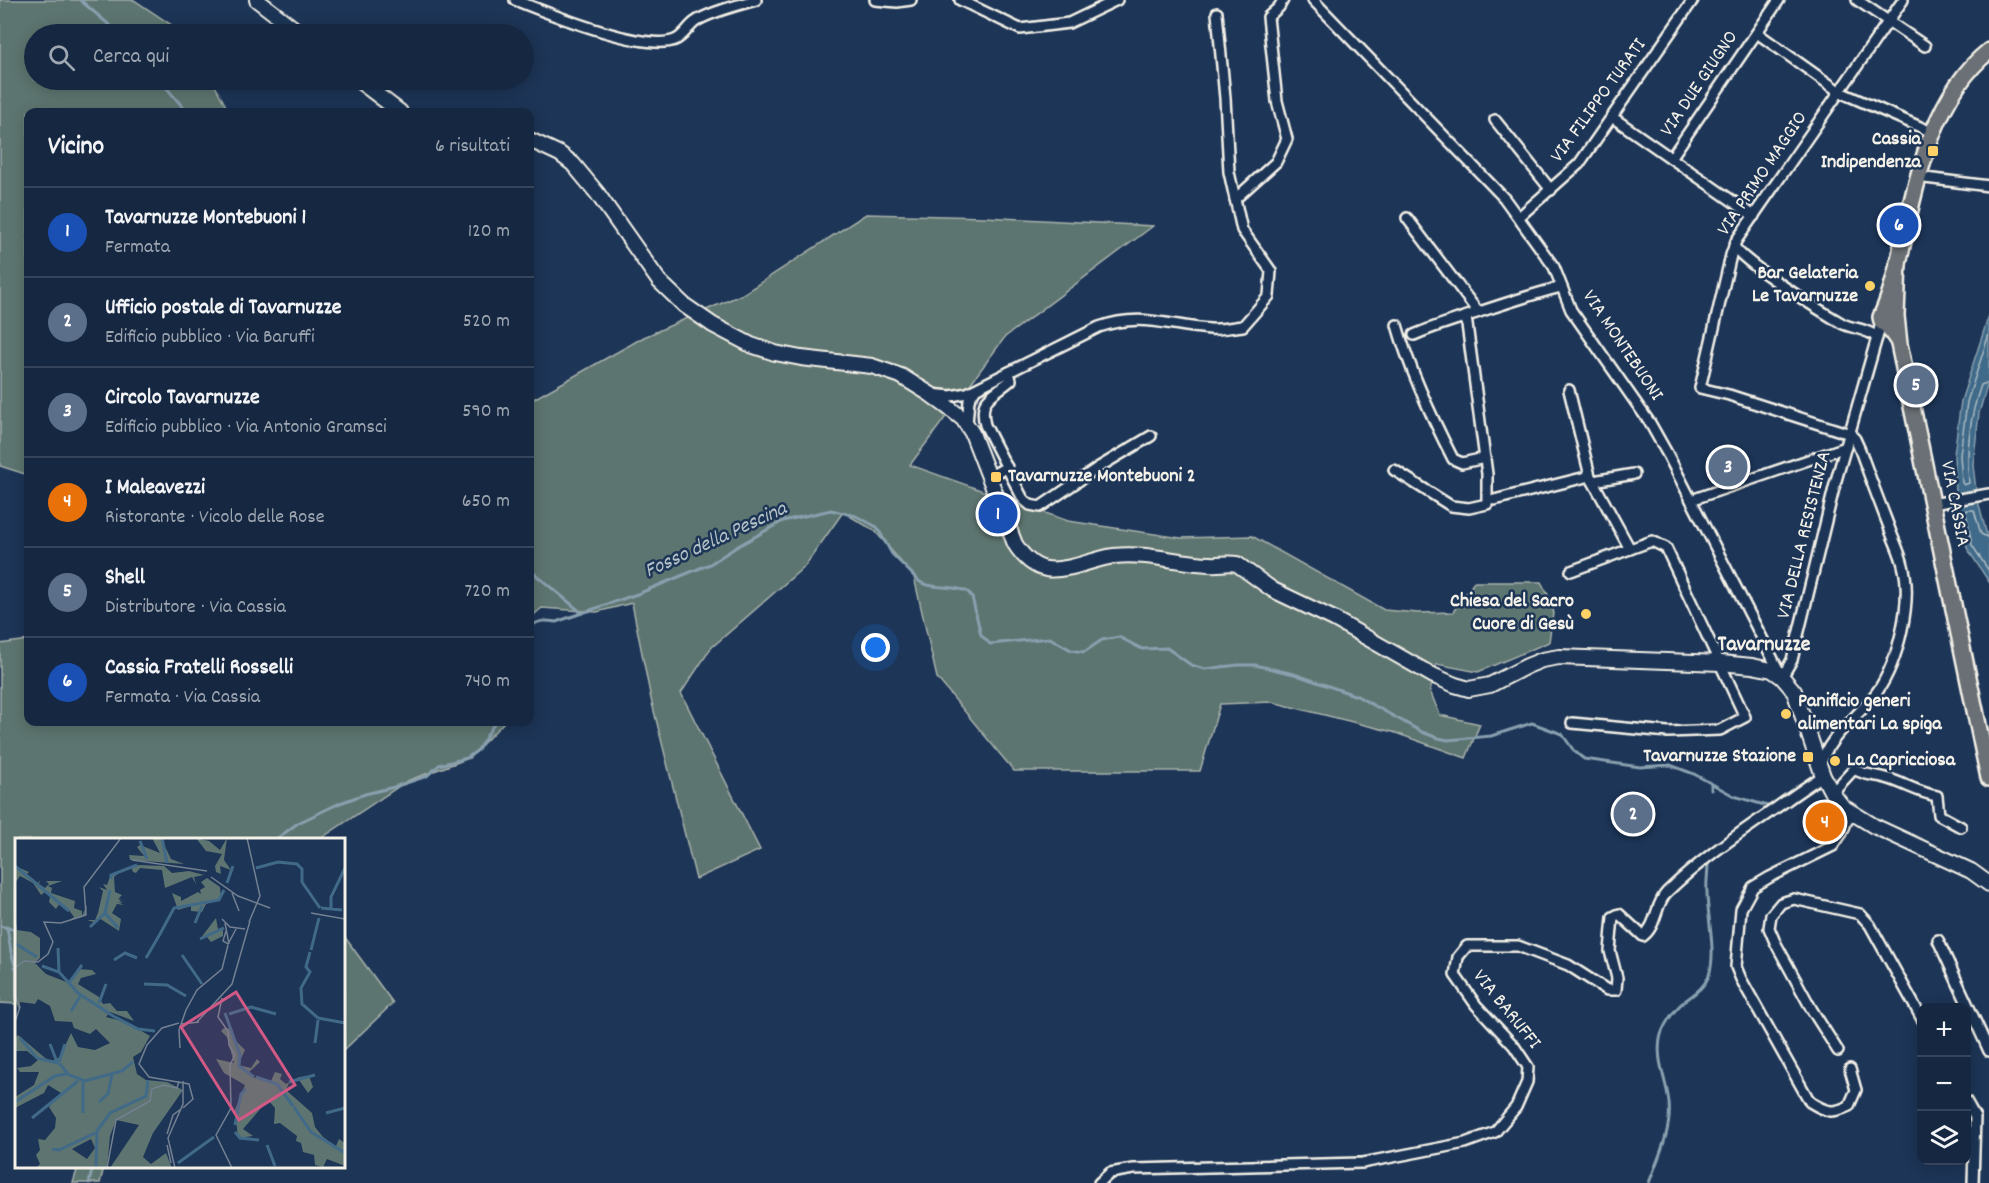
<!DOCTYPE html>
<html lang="it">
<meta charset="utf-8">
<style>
:root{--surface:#162841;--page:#1f3048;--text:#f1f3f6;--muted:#9ea6b1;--line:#35445a;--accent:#ffd166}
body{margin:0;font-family:Dekko,sans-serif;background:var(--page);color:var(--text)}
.controls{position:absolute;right:18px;bottom:18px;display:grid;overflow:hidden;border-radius:12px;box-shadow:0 3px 15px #0003}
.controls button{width:54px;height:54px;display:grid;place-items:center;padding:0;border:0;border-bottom:2px solid var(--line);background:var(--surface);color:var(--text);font:30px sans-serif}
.you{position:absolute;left:876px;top:648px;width:21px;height:21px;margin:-15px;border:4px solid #fff;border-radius:50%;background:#1a73e8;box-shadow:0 0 0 9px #1a73e833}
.badge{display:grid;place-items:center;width:39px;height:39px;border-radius:50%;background:var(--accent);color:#fff;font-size:20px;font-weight:700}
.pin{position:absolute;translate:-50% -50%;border:3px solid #fff;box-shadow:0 2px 6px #0006}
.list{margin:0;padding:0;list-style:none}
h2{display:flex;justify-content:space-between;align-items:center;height:78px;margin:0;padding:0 24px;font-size:26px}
h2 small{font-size:20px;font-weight:400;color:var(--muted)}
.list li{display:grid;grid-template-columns:39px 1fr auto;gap:18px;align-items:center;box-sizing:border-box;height:90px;padding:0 24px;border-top:2px solid var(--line)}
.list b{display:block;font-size:22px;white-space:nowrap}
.list p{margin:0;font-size:20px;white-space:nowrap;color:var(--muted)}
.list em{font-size:20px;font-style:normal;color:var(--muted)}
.icon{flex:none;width:33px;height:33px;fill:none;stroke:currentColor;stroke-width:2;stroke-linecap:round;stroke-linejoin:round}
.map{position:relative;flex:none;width:1989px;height:1183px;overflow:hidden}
.search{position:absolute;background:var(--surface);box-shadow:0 3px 15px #0003;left:24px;top:24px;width:510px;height:66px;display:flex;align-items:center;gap:15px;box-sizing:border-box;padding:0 21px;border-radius:33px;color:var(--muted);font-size:22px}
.panel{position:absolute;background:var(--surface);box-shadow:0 3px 15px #0003;left:24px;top:108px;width:510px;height:618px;border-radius:12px}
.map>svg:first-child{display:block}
</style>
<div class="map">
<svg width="1989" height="1183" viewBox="0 0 1989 1183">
<rect width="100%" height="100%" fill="#1d3557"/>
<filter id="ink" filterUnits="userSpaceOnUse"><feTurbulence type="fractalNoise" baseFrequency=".0167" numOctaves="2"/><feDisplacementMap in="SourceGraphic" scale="12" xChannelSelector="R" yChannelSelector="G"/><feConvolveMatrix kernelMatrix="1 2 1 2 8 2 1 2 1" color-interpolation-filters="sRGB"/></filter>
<g filter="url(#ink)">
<g fill="#5d7470" stroke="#a8b2ac" stroke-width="1.5">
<path d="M0 0H134L185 34H34V80H212L229 112H28V475L0 466Z"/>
<path d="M866 214 985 217 1153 226 1005 337 910 465 1068 521 1181 538 1252 536 1384 610 1418 613 1453 612 1474 582H1541L1554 606 1549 642 1478 672 1437 664 1430 691 1440 715 1480 724 1466 758 1393 732 1272 702 1220 704 1200 771H1014L937 678 914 577 875 531 843 512 805 566 711 648 681 693 760 850 696 879 651 699 632 603 597 612 542 608 530 618V401L644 337 743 294Z"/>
<path d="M28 640V722H504L469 758 407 781 320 839 16 840V1004L0 1003V644Z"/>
<path d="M344 936 393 1003 344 1050Z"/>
<path d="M78 1167H104L100 1183H73Z"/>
</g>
<g fill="#416a89" stroke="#89a0af" stroke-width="1.5">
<path d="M1989 315V379L1979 413 1973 465 1976 490 1956 493 1954 455 1961 401Z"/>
<path d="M1978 501 1989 543V582L1967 548 1959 505Z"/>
</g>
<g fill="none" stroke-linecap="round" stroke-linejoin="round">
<g stroke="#acbbc2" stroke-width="1.5">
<path d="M1989 334 1967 402 1960 455 1962 483 1964 485 1969 483C1966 450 1970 416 1981 385L1989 382"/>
<path d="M1989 538 1981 534 1974 510H1967L1966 513 1972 545 1989 571"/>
</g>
<g stroke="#89a0af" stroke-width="3">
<path d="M80 0 120 34"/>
<path d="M160 80 187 112"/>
<path d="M530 570 582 613"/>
<path d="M530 627C539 620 545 620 556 622L640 593 710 564 738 546 783 521 831 510 856 516 877 527 892 554 920 582C933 590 952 584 968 592L972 597 981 635 990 644 1050 638 1071 650 1084 652 1102 640 1119 637 1142 649 1167 648 1191 665 1205 669 1238 665H1255L1294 674 1357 696 1422 732 1438 738 1448 740 1491 736 1532 723 1562 734 1574 751 1584 759 1640 767 1670 765 1694 774 1734 796 1771 807"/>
<path d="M1711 790V783"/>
<path d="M275 840 298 823 340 803 365 794 394 787 427 776 439 765 467 758 478 750 495 722"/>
<path d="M0 926 16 930"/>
<path d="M7 927 11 952 16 969"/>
<path d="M89 1183 93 1166"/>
<path d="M1649 1183C1658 1158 1672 1130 1669 1103 1667 1081 1656 1062 1660 1039 1662 1027 1674 1009 1685 1001 1694 994 1705 987 1709 975 1717 952 1707 916 1707 892 1706 883 1708 873 1708 864"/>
</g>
<g stroke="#f4f1e8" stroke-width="14">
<g id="street">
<path d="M515 0C547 13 644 52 675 40 683 37 688 27 695 22 707 13 741 4 756 0"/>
<path d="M875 0 897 2 911 0"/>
<path d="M960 0 1020 29 1069 23 1117 0"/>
<path d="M1313 0 1504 198 1554 267 1571 310 1650 423 1668 455 1781 675"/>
<path d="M1857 0 1925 46"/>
<path d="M1757 33 1840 92 1934 133"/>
<path d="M1612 117 1754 216"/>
<path d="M1495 120 1551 190"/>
<path d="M1671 158 1779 0"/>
<path d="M1917 177 1989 186"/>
<path d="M1235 199 1276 162 1287 139 1277 101 1268 17 1279 7 1283 0"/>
<path d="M1519 217 1579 164 1693 0"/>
<path d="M1407 218 1478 312"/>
<path d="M1734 246C1742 262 1824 313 1843 324 1854 329 1869 329 1877 338"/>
<path d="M1397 325C1410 371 1431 416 1453 459L1462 463 1485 458"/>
<path d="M1414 335C1432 327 1449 322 1467 316 1498 306 1529 295 1561 287"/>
<path d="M1009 372 1011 380C993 396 978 397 985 425L1023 499 1030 505 1040 507 1099 467 1151 436"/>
<path d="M1569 390 1590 476 1630 549 1652 541 1666 548 1745 717 1720 730 1668 732 1572 723"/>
<path d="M931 394 951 396 967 393 1099 327C1141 312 1168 326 1210 329 1220 330 1232 327 1243 326L1269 296 1271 271 1242 230 1229 172 1225 98 1217 13"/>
<path d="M967 424 969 400 975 390"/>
<path d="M1850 434 1729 395 1700 388 1731 255 1736 241 1903 0"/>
<path d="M1394 470 1451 506 1469 508 1487 504V474L1466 317"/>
<path d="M990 476 1007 467"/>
<path d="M1593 481 1634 474"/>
<path d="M1494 500 1590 476"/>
<path d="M1691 500 1846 447"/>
<path d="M1932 504 1989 494"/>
<path d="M1571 571 1630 549"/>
<path d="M1782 677 1792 660 1835 484 1882 320"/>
<path d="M1820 767C1828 735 1858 718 1877 692 1898 662 1913 602 1903 565 1900 552 1893 539 1889 527 1879 501 1869 475 1860 450L1855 439 1850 434"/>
<path d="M1832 793 1854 769C1868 777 1873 774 1886 778 1904 783 1919 793 1937 796L1939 815 1961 827"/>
<path d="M1850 813 1842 833 1833 846 1770 877 1753 887 1741 909 1736 967 1741 979 1810 1102C1826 1112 1832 1114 1849 1106L1856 1090 1850 1069"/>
<path d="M1938 940 1989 1051"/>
<path d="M1838 1051 1812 1010 1775 942 1769 928 1771 915 1781 903 1794 899 1860 914 1870 925 1922 1019"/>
<path d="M1966 1101 1975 1117 1973 1183"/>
<path d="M1099 1183 1110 1173 1133 1169 1362 1163 1465 1143 1495 1132 1516 1107 1527 1082 1528 1067 1514 1046 1476 1005 1455 975 1458 957 1467 946H1518L1568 965 1607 990H1616L1617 978 1610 951 1613 917 1619 914 1643 936C1657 926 1655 904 1667 892 1697 863 1731 839 1766 815 1785 802 1803 788 1823 776"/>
</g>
</g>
<g stroke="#f4f1e8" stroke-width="18">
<g id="secondary">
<path d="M257 0 301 34"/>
<path d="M358 80 400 112"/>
<path d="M530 140 560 154 573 164 597 193 659 281 684 305 713 325 751 345 775 353 801 358 872 366 901 376 930 394 953 411 963 419 972 433 1015 544C1022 555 1031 566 1046 569 1068 572 1092 559 1114 556 1146 552 1178 563 1210 564 1219 565 1228 562 1237 564L1273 590 1334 619 1432 675 1455 685 1469 689 1490 685 1527 666 1542 660 1559 657 1721 663 1752 666 1772 670 1782 677 1794 691 1823 776 1832 793 1843 807 1874 826 1971 871 1989 884"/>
</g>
</g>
<g stroke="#f4f1e8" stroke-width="20">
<g id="primary">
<path d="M1898 262 1896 316 1899 344 1989 778"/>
<path d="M1898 341 1888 326 1882 322 1881 317C1893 291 1899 260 1905 232 1918 171 1937 92 1989 51"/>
</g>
</g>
<use href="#street" stroke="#1d3557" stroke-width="9"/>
<use href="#secondary" stroke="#1d3557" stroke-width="14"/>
<use href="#primary" stroke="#6b7074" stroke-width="15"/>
</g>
</g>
<g fill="#ffd166" stroke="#1d3557" stroke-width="2">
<rect x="1927" y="145" width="12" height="12" rx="3"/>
<circle cx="1870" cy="286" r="6"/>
<rect x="990" y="471" width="12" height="12" rx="3"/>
<circle cx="1586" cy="614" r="6"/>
<circle cx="1786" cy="714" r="6"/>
<rect x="1802" y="751" width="12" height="12" rx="3"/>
<circle cx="1835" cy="761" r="6"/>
</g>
<g text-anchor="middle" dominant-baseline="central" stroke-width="5" stroke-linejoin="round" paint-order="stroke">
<g font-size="20" fill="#f4f1e8" stroke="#1d3557">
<text transform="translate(1700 84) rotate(-56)">VIA DUE GIUGNO</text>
<text transform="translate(1599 101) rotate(-54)">VIA FILIPPO TURATI</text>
<text transform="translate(1763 174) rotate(-56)">VIA PRIMO MAGGIO</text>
<text transform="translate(1622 346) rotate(56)">VIA MONTEBUONI</text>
<text transform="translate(1954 504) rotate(79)">VIA CASSIA</text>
<text transform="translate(1805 535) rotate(-76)">VIA DELLA RESISTENZA</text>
<text transform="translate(1506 1010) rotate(51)">VIA BARUFFI</text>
</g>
<g font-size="20" font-weight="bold" fill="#f4f1e8" stroke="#1d3557" text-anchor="end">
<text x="1921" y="140">Cassia<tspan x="1921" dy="23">Indipendenza</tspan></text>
<text x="1858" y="274">Bar Gelateria<tspan x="1858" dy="23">Le Tavarnuzze</tspan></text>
<text x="1008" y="477" text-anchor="start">Tavarnuzze Montebuoni 2</text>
<text x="1574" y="602">Chiesa del Sacro<tspan x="1574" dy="23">Cuore di Gesù</tspan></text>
<text x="1798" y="702" text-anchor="start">Panificio generi<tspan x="1798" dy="23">alimentari La spiga</tspan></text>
<text x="1796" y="757">Tavarnuzze Stazione</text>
<text x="1847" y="761" text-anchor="start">La Capricciosa</text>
</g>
<g font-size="21" font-style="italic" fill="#b5c2c7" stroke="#1d3557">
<text transform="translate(716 541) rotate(-25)">Fosso della Pescina</text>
</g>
<g font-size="22" font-weight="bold" fill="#f4f1e8" stroke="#1d3557">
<text x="1764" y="645">Tavarnuzze</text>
</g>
</g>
<g transform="translate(15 838)">
<rect width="330" height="330" fill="#1d3557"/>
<path d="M137 0H146L156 21 169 26 115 22 114 17 129 18 122 9 125 7 145 15ZM181 0 194 3 205 12 212 0 209 22 216 32 205 28 206 36 201 34 200 28 207 16 191 13ZM124 27 149 28 157 35 174 33 189 37 179 39 181 46 177 39 150 50 147 32 125 30 121 35 118 34 116 29ZM0 28 14 34 12 36 23 45 25 42 24 46 30 50 34 46 31 43H47L33 48 37 50 36 55 60 63 59 70 67 73V78L72 67 71 77 67 79 53 83 59 79 53 71 45 65 41 71 34 64 35 59 30 54 26 57 18 45 5 38 0 45ZM105 34 99 39 100 54 107 57 104 60 109 63 103 60 107 65 103 64 109 67 102 66 97 75 106 81 104 93 84 80 79 84 72 82H80L83 75 88 53 84 49 92 52 88 46 92 47 96 36ZM192 40 205 49 206 61 191 66 187 74 176 73V68L163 72 157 55 166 59V63L183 54 186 56 185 52 190 49 186 44ZM0 78 2 92 16 94 25 100V120L20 125 31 136 54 145 63 131 77 132 81 136 66 140 63 146 84 159 88 166 95 165 102 173H112L119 183 95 174 91 179 111 184 135 198 126 214 118 219 122 236 131 242 152 244 168 252 138 295 128 319 136 326 151 315 157 330H95L124 287 101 282 95 298 92 330H21L25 326 21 317 25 312 23 301 30 302 40 290 41 280 34 269 46 255 33 247 29 255 0 270V259L19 247 24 234H5L2 230 16 228 23 222 12 213H0V200L3 197 35 224 45 219 56 195 63 209 80 212 95 205 81 191 75 196 59 190 57 184 40 183 35 168 23 161 20 166 5 164 4 172 0 162ZM76 301 80 310 72 321 57 311ZM201 80 203 91 208 89V98L196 104 191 98 185 101ZM209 190 217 191 220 202 230 212 223 227 236 230 242 221 245 224 234 234 237 239 256 243 260 234 267 236 265 241 271 246 284 239 294 238 298 249 293 255 284 242 274 245 271 252 297 275 300 289 308 299 321 308 324 301 330 305V328L312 321 308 329 300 327 299 317 288 314 286 305 281 303 282 298 265 285 259 286 260 270 253 262 228 291 238 298 223 300 220 272 230 247 209 235 201 221 219 225 212 199 206 193Z" fill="#5d7470" fill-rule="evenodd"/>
<path fill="none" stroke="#416a89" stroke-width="3" d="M147 0 152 25M125 3 132 21M0 28 54 73M241 30 263 24 282 26 287 31V44L305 70M96 41V37L122 27M212 45 218 28M306 70 327 72M316 70V59L330 30M90 75 103 90M180 85 187 68M75 89 90 75 95 52M145 96 159 70 204 62 209 52M185 101 209 90M1 106 22 119M43 110 44 134M296 112 304 80M295 114 291 129 295 134 286 150 287 166 303 180M167 117 187 146M131 120 145 96M99 122 110 115 122 120M27 128 44 134 63 155 98 178 123 191 140 193M54 145 67 127M129 146 152 147 171 158M84 165 91 146M56 173 66 157M210 175 225 217 224 228 239 239M214 176 236 169 261 176M303 180 330 185M5 200 22 220 43 225M300 205 303 182M35 206 42 224M44 224 50 206M44 225 54 237 70 243 107 233 118 224M241 239 262 246 278 268M274 244 300 237M0 264 40 238 51 236M84 264 93 256 97 237M279 269 296 294 330 315M68 275V244M311 275 330 270M17 280 63 243M220 287 226 256 231 251M220 294 225 300 244 302M252 307 260 328M37 311 44 312 80 295M163 325 199 299M81 330 82 293 95 275 131 258 133 242"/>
<path fill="none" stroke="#738091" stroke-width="1.5" d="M232 0 245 58 234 84M117 22 192 33M196 39 223 58 255 70M217 55 224 73M296 75 330 81M207 81 215 89 230 91M210 85 214 106M211 93 208 103 213 106 221 91M0 130 9 123 23 124 33 116 38 104 29 84 46 85 71 77 69 49 106 0M0 158 5 169 0 184M207 160 203 179 213 193 214 207 220 217 215 227 216 270 201 297 217 330M164 185 147 190 132 207 124 226 134 239 174 246 178 261 168 270M181 185 217 146 235 83M166 186 184 184M165 210 164 192 171 172 182 152 207 131 213 107M152 296 158 277 166 271M152 307 156 325M92 330 101 282 135 263 137 251 148 247 162 250 164 243M160 330 153 300 168 266V243"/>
<path fill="#d15985" fill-opacity="0.15" stroke="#d15985" stroke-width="3" d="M221 154 280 247 224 282 166 189Z"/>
<rect width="330" height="330" fill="none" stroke="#f4f1e8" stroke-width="3"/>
</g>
</svg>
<div class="controls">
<button>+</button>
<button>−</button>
<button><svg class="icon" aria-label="layers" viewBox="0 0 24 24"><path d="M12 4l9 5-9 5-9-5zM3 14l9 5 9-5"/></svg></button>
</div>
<div class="you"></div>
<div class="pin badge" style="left:998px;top:514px;background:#1a4fb4">1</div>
<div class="pin badge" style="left:1633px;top:814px;background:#5c6f8a">2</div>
<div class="pin badge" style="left:1728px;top:467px;background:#5c6f8a">3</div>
<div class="pin badge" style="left:1825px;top:822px;background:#e8710a">4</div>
<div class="pin badge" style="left:1916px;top:385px;background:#5c6f8a">5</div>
<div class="pin badge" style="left:1899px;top:225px;background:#1a4fb4">6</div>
<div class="search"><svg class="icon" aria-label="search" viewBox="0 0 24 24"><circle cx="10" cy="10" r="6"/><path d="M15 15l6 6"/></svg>Cerca qui</div>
<section class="panel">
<h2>Vicino<small>6 risultati</small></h2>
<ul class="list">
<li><span class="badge" style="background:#1a4fb4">1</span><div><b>Tavarnuzze Montebuoni 1</b><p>Fermata</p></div><em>120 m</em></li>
<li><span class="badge" style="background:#5c6f8a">2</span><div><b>Ufficio postale di Tavarnuzze</b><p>Edificio pubblico · Via Baruffi</p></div><em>520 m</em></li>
<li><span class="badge" style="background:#5c6f8a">3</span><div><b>Circolo Tavarnuzze</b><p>Edificio pubblico · Via Antonio Gramsci</p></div><em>590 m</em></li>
<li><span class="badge" style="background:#e8710a">4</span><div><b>I Maleavezzi</b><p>Ristorante · Vicolo delle Rose</p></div><em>650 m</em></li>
<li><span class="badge" style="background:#5c6f8a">5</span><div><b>Shell</b><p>Distributore · Via Cassia</p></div><em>720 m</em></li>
<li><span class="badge" style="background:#1a4fb4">6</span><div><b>Cassia Fratelli Rosselli</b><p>Fermata · Via Cassia</p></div><em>740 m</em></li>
</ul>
</section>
</div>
